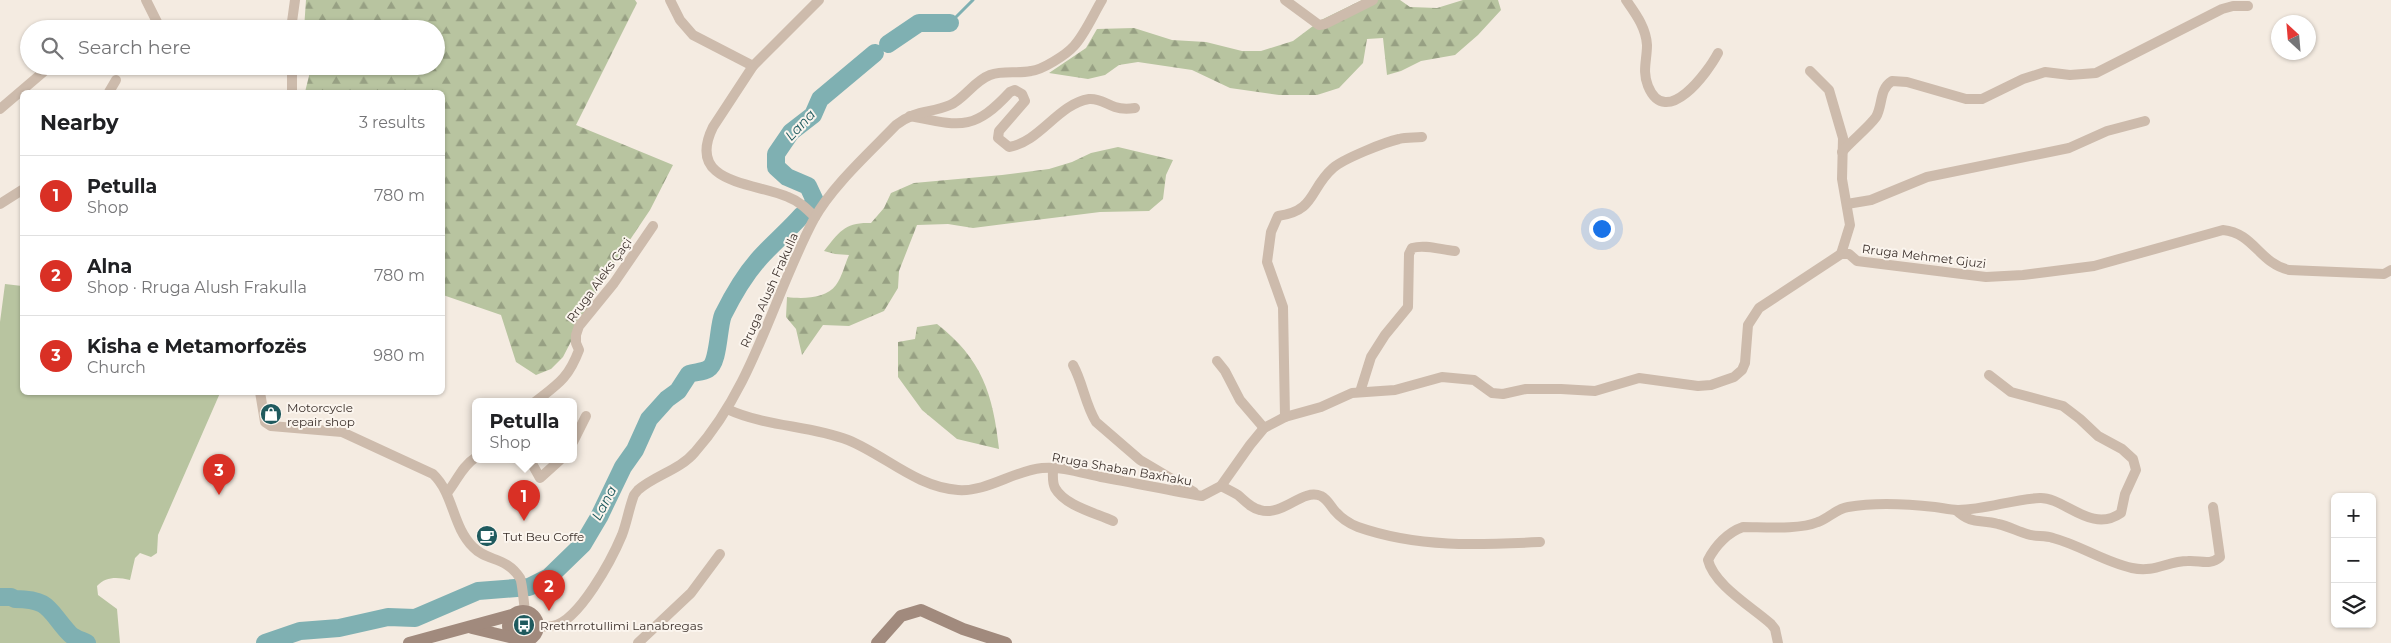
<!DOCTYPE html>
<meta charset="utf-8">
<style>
:root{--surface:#fff;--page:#f6f6f6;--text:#202124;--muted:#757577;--line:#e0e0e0;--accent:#d93025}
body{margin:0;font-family:Montserrat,sans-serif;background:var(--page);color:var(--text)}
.controls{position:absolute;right:15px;bottom:15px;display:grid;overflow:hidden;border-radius:8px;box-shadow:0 1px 4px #0004}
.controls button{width:45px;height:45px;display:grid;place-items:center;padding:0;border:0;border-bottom:1px solid var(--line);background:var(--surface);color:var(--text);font:25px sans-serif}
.compass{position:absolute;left:2271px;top:15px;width:45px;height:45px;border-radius:50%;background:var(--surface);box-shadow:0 1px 4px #0004;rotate:334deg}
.you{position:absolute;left:1601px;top:228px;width:18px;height:18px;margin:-12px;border:4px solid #fff;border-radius:50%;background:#1a73e8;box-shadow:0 0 0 8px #1a73e833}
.badge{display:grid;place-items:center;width:32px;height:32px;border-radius:50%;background:var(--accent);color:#fff;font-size:16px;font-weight:700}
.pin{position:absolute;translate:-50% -41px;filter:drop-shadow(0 1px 2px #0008)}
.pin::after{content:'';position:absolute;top:26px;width:18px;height:15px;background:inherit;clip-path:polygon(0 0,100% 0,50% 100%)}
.popup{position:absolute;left:472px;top:398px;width:105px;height:65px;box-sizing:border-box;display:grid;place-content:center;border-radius:8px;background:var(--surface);filter:drop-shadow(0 1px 4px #0005);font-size:16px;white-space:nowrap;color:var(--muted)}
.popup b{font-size:19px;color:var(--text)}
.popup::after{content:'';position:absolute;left:50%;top:100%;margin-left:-10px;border:10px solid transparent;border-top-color:var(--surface)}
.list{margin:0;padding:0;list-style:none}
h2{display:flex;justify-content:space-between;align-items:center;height:65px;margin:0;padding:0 20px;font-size:21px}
h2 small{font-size:16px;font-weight:400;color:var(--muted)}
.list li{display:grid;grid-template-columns:32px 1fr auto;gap:15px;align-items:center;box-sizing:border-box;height:80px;padding:0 20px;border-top:1px solid var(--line)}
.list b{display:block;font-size:19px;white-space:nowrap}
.list p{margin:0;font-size:16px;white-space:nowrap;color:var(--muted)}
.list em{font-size:16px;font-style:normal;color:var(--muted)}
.icon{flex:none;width:28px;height:28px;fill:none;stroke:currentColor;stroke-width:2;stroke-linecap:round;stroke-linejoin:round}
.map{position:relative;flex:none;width:2391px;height:643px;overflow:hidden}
.search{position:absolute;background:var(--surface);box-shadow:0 1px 4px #0004;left:20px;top:20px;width:425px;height:55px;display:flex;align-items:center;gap:12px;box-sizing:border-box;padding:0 18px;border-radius:28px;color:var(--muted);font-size:19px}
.panel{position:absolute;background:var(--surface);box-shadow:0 1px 4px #0004;left:20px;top:90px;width:425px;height:305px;border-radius:8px}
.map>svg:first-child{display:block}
</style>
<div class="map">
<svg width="2391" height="643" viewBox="0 0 2391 643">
<defs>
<pattern id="forest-firs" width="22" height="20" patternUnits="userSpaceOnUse" patternTransform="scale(1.25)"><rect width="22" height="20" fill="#b8c4a0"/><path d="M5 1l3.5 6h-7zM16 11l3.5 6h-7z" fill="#97a083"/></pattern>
</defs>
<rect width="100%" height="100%" fill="#f4ebe1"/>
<g fill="#b8c4a0">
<path d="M5 284 22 286V392L220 393 158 535 157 553 151 557 140 553 135 558 130 580C118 577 106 576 97 586L98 595 117 609 120 643H0V322Z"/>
<circle cx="523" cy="626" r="6"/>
</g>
<g fill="url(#forest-firs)">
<path d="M306 0H635L637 3 576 125 673 165 650 210 601 283 563 357 551 369 536 375 516 362 501 315 443 295 442 92H305L309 76 308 66H436V29H304Z"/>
<path d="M1362 0H1400L1410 7 1437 8 1463 0H1498L1501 10 1478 35 1455 55 1421 61 1401 71 1387 75 1383 38 1367 39 1363 63 1339 88 1317 95H1279L1230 88 1192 70 1138 62 1119 65 1105 75 1088 79 1049 73 1086 48 1097 29 1134 28 1172 40 1206 42 1242 51H1261L1293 41 1321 20Z"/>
<path d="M1118 147 1173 160 1166 175 1163 199 1149 211 1100 212 973 228 948 224 917 225 899 271 898 288 884 311 849 326 823 325 802 355 796 329 786 317 787 297C802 299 826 299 836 285 842 277 845 264 849 255L835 254 824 251C839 232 845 222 871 223L884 208 891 193 914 183 1002 175 1049 169 1072 162 1091 153Z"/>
<path d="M937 324C982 359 993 394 999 449L957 439 922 410 898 377V342L915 339 917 327Z"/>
</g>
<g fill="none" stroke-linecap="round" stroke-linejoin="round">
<path stroke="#7fb0b2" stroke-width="3" d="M950 23 973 0"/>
<g stroke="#7fb0b2" stroke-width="18">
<path d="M888 44 919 23H950"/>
<path d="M813 202 815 201 808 186 787 177 776 167V154L791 132 813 115 820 99 875 53"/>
<path d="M0 597H11L15 599C50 599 48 610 69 633 73 638 81 640 87 643"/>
<path d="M265 643 300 631 339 628 388 617 415 618 478 591 529 587 549 577 583 544 599 517 623 467 635 450 649 419 667 399 678 391 689 374C695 372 703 372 708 369 719 363 718 327 723 315 732 297 745 275 758 260 772 244 788 231 802 215"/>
</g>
<g stroke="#cdbbac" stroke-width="10">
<path d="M146 0 158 24"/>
<path d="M670 0 680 20 693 35 753 66"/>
<path d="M1285 0 1319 25 1325 24 1373 0"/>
<path d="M1626 0C1635 13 1646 27 1647 45 1647 60 1642 71 1648 86 1666 130 1708 72 1718 53"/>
<path d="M291 29 295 0"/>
<path d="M292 66V92"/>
<path d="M1810 71 1829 90 1843 138 1842 179 1850 225 1841 254"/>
<path d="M109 92 116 80"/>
<path d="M0 109 48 68"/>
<path d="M910 116C960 126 973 132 1010 92L1015 90 1022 94 1025 101 999 131 998 138 1009 147C1040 142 1058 104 1089 99 1099 98 1106 104 1115 107 1121 109 1128 109 1135 108"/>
<path d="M1842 152C1852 140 1867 129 1876 117 1883 105 1879 89 1892 81L1907 82 1966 99H1982L2023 79 2045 72 2070 75 2096 73 2222 9 2233 6H2248"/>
<path d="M0 204 22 190"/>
<path d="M1847 204 1871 200 1927 177 2069 148 2107 131 2145 121"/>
<path d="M815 217C807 209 799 201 788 197 753 182 685 184 713 127L753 66 819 0"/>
<path d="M1217 361 1225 371 1240 400 1264 428"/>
<path d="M1073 365C1083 383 1085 404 1096 422L1140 460 1194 492"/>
<path d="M260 392 265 422 271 426 342 432 433 474C454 494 452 526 473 547 487 562 506 556 520 578 522 581 524 604 525 611"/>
<path d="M1360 392 1371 357 1385 335 1408 307 1409 254 1412 248C1426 244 1441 250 1455 251"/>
<path d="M535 402C558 384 568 379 579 350L576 343V335L579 326 614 283 653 226"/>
<path d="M727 409C766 427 809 425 848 440 885 455 916 487 958 490 987 492 1013 471 1042 468 1061 466 1082 473 1101 477 1135 483 1168 490 1202 496L1221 486 1250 445 1264 428 1285 417 1321 407 1352 393 1395 390 1442 377 1474 380 1492 393 1503 394 1526 389H1561L1595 391 1639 378 1698 386 1711 385 1734 377 1742 370 1745 363 1748 325 1759 308 1841 254H1849L1857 261 1986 277 2023 275 2094 266 2223 230C2254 233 2259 263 2289 270L2384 274 2391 270"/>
<path d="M1285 417 1283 307 1267 262 1271 232 1278 216C1316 211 1309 189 1333 168 1343 159 1385 142 1399 139 1407 137 1415 138 1422 137"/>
<path d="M573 442 586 416"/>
<path d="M530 460 540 478 560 460"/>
<path d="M1053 469C1053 476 1052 482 1055 488 1065 506 1096 513 1113 521"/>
<path d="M1221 486C1227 489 1233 492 1238 495 1245 501 1251 508 1260 510 1283 517 1302 488 1321 496 1327 499 1330 505 1334 510 1340 517 1350 524 1358 527 1418 548 1478 545 1540 542"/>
<path d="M447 493C457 481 462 466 475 458"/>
<path d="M1956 510C1972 525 1980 519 1998 524 2008 526 2017 531 2027 534 2035 537 2045 535 2053 538 2080 545 2104 562 2132 568 2155 573 2167 561 2188 561 2200 560 2210 566 2220 557L2213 507"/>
<path d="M538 626C542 626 548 627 553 626 579 621 612 559 622 535 627 522 629 508 634 495L638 490C655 475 680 470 695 452 754 386 773 296 814 219 832 186 870 152 896 125 917 109 929 114 950 105 964 99 974 81 990 75 1004 70 1017 74 1031 71 1042 70 1066 55 1074 46 1085 34 1093 15 1102 0"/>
<path d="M638 643 691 593 720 554"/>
<path d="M1778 643 1775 629 1771 624C1752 607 1714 585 1708 560 1715 546 1728 532 1743 527 1764 527 1799 530 1818 522 1829 518 1836 509 1848 507 1876 502 1908 504 1935 507 1943 508 1950 510 1958 510 1986 510 2012 499 2040 498 2064 497 2091 534 2121 513L2125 494 2136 470 2133 459 2122 449 2098 436 2080 419 2063 406 2011 392 1989 375"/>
</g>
<g stroke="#a18a7d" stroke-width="12">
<circle cx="523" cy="626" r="15"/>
<path d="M472 628 514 638"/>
<path d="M409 643 512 615"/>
<path d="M877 643 901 616 921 610 963 629 1006 643"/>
</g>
</g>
<defs>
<g id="shop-disc" transform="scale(1.125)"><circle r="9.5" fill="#1f5a5e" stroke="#fbf5ee"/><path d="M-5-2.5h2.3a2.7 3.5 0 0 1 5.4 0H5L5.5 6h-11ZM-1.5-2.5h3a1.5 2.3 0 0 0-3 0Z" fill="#fff"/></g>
<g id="cafe-disc" transform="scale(1.125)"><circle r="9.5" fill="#1f5a5e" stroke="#fbf5ee"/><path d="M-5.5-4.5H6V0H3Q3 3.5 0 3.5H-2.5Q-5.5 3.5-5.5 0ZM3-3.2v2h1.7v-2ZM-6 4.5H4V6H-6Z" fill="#fff"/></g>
<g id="bus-disc" transform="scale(1.125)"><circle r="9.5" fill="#1f5a5e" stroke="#fbf5ee"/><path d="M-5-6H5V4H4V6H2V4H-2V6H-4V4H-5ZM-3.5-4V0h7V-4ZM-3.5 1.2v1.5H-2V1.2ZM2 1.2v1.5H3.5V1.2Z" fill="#fff"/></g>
</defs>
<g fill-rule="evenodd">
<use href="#shop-disc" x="271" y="414"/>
<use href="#cafe-disc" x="487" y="536"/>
<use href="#bus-disc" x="524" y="625"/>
</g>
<g text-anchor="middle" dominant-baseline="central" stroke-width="4" stroke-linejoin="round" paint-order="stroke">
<g font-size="12" fill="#3b302b" stroke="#fbf5ee">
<text transform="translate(1924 256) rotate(7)">Rruga Mehmet Gjuzi</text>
<text transform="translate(599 280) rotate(-54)">Rruga Aleks Çaçi</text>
<text transform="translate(769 290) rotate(-66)">Rruga Alush Frakulla</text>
<text transform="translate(1122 469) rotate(10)">Rruga Shaban Baxhaku</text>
</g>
<g font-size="12" fill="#3b302b" stroke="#fbf5ee" text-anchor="start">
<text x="287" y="407">Motorcycle<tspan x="287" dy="14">repair shop</tspan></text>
<text x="503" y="536">Tut Beu Coffe</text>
<text x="540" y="625">Rrethrrotullimi Lanabregas</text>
</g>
<g font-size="14" font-style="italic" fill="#1f5a5e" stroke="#fbf5ee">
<text transform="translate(800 125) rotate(-47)">Lana</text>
<text transform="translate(604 503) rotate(-62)">Lana</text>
</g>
</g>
</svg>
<div class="controls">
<button>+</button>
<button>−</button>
<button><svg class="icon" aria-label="layers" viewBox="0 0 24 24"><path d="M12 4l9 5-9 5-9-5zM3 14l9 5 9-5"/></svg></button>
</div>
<svg class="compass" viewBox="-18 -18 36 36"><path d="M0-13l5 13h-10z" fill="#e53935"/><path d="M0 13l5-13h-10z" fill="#757577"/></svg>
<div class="you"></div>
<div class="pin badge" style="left:524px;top:521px">1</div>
<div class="popup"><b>Petulla</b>Shop</div>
<div class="pin badge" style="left:549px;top:611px">2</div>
<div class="pin badge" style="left:219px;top:495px">3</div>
<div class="search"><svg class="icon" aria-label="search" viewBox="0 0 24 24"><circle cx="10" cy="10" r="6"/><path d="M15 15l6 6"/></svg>Search here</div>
<section class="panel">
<h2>Nearby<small>3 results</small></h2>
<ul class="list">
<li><span class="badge">1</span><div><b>Petulla</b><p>Shop</p></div><em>780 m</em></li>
<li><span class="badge">2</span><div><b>Alna</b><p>Shop · Rruga Alush Frakulla</p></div><em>780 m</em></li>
<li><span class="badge">3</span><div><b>Kisha e Metamorfozës</b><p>Church</p></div><em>980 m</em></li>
</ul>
</section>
</div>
